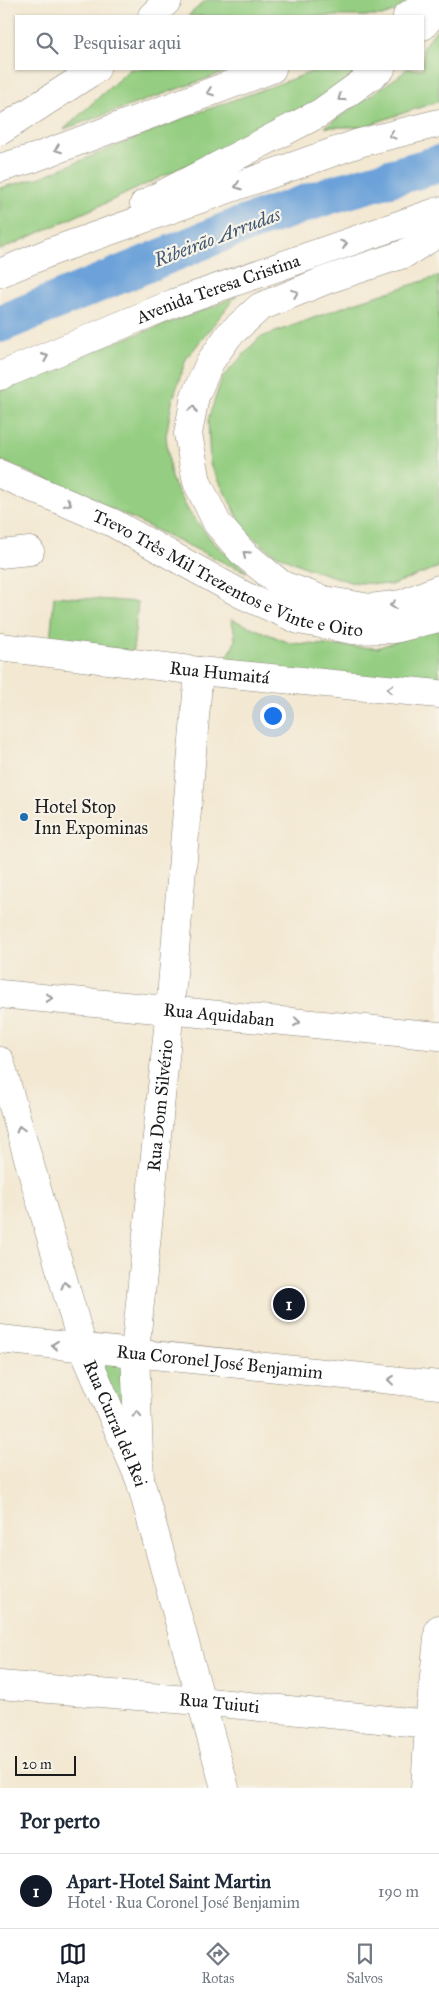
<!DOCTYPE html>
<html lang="pt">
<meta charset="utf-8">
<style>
:root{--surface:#fff;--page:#f6f6f7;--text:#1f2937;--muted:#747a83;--line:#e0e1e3;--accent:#111827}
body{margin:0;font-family:"IM FELL Great Primer",serif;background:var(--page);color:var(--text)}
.scale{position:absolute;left:15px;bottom:12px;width:61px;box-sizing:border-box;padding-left:5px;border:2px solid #1c1c1c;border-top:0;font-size:14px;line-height:18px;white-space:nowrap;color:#1c1c1c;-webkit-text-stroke:4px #f7f3e8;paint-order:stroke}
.you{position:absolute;left:272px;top:715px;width:18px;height:18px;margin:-12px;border:4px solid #fff;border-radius:50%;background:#1a73e8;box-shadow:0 0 0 8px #1a73e833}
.badge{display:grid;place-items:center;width:32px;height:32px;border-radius:50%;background:var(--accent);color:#fff;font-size:16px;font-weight:700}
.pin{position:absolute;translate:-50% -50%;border:2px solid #fff;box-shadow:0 1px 5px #0006}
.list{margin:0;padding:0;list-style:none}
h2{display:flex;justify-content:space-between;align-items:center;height:65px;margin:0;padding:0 20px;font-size:21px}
h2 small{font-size:16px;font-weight:400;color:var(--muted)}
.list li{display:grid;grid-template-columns:32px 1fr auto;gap:15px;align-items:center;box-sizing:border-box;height:75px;padding:0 20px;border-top:1px solid var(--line)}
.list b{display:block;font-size:19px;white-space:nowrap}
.list p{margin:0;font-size:16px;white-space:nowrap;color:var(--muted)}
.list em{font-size:16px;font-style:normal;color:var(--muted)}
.icon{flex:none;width:28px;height:28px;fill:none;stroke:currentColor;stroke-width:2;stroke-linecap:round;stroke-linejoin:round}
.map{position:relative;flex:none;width:439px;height:1788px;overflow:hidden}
.search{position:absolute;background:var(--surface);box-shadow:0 1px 4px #0004;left:15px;right:15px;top:15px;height:55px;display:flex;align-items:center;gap:12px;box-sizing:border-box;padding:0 18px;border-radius:0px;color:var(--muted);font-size:19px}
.sheet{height:140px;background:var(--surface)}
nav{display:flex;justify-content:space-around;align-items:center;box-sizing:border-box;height:70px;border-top:1px solid var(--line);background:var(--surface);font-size:14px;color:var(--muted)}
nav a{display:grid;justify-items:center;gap:2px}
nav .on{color:var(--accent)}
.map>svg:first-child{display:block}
</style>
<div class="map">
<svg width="439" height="1788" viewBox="0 0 439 1788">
<rect width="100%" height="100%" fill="#f7f3e8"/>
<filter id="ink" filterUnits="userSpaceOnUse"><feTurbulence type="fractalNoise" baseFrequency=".02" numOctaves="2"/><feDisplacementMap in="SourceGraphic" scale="10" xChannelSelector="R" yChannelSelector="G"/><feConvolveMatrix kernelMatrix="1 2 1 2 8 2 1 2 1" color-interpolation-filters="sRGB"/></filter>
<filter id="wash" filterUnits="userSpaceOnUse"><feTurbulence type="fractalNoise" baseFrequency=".0096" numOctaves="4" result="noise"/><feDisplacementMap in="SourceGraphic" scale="20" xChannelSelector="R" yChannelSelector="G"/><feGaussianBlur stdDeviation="1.12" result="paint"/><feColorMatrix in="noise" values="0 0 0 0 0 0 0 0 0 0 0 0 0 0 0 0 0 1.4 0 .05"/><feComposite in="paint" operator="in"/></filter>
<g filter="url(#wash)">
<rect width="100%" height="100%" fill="#f3e8d2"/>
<g fill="#95ce82" stroke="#58754f">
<path d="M206 0H408L396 11 382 16H188Z"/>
<path d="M439 26V101L362 127H325L403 73 406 69H423V47Z"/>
<path d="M130 69H234L64 129Z"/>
<path d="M320 69H360L314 106 108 202 0 250V188L41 177 189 116Z"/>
<path d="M439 276V567L391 585 350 582 307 568 273 553 245 531 210 464 208 420 222 378 259 338 354 303Z"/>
<path d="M237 295 186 359 172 402 166 436 171 478 189 512 213 542 247 572 227 564 83 495 0 460V391L108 345 215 306Z"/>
<path d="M54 596 138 602 133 651 50 643Z"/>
<path d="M231 619 290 643 377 648 439 626V688L220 666C234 647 239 643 231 619Z"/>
<path d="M97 1360 125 1362 131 1435Z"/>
</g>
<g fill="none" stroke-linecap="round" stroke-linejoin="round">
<path stroke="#6ca2d9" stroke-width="38" d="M0 324 229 230 330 195 439 164"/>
</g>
</g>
<g filter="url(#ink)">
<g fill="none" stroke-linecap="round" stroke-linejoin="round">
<g stroke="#888277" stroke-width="29">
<g id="minor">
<path d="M0 554 30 551"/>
<path id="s1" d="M0 647 199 671 439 694"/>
<path id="s2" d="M0 994 439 1036"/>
<path id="s3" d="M0 1061 83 1348 140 1480 225 1788"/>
<path id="s4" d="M0 1339 439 1385"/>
<path id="s5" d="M140 1480 135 1352 170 1009 199 671"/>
<path id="s6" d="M0 1685 200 1701 439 1725"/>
<path d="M425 1788 429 1724 439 1629"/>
</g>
</g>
<g stroke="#888277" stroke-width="29">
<g id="major">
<path d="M152 16 168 0"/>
<path d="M407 16 429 0"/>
<path d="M0 131 96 69"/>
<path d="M0 168 34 158 272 69"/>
<path d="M404 254 326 280 260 307 229 335 210 362 195 396 188 434 197 482 217 523 242 552 282 585 324 600 370 608 402 604 439 589"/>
<path id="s7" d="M0 474 113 523 243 595 299 620 353 630 395 629 439 618"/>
</g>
</g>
<g stroke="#888277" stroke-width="29">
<g id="highway">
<path d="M423 26 439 6"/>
<path d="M144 204 320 113 381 69"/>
<path d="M404 254 439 233"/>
<path d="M0 273 53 251 359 143 439 123"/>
<path id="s8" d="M0 376 174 303 439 211"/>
</g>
</g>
<use href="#minor" stroke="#fff" stroke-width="28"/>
<use href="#major" stroke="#fff" stroke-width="28"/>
<use href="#highway" stroke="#fff" stroke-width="28"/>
</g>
<defs><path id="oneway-chevron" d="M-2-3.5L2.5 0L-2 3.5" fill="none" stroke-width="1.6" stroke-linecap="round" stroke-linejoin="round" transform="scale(1.25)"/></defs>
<g stroke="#999">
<use href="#oneway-chevron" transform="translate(210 92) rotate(159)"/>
<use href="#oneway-chevron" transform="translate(341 98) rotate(144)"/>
<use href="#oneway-chevron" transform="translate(392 135) rotate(165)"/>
<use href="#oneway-chevron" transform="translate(58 149) rotate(159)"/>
<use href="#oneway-chevron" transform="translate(238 186) rotate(161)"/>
<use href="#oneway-chevron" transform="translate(344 244) rotate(-19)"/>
<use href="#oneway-chevron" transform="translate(295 293) rotate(-22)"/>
<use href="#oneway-chevron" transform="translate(45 357) rotate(-23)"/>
<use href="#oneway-chevron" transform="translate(193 409) rotate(-79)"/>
<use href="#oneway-chevron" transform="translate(68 503) rotate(24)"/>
<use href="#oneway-chevron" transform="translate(246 554) rotate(-138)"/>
<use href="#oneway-chevron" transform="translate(393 605) rotate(173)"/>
<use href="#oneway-chevron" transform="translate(390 689) rotate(-175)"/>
<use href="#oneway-chevron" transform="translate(49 998) rotate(5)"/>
<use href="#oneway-chevron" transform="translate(297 1022) rotate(6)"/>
<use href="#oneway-chevron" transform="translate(20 1129) rotate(-106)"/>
<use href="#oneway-chevron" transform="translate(65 1285) rotate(-106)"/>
<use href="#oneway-chevron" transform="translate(55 1345) rotate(-174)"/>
<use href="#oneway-chevron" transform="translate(391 1380) rotate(-174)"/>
<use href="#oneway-chevron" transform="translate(137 1414) rotate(-92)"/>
</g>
</g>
<circle fill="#1f6fb2" stroke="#f7f3e8" stroke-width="2" cx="24" cy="817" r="5"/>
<g text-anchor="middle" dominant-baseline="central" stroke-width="4.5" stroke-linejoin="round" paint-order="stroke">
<g font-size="18" fill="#1c1c1c" stroke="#f7f3e8">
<text stroke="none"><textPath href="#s8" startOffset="235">Avenida Teresa Cristina</textPath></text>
<text stroke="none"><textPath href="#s7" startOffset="250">Trevo Três Mil Trezentos e Vinte e Oito</textPath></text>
<text stroke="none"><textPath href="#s1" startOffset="221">Rua Humaitá</textPath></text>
<text stroke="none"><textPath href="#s2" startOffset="220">Rua Aquidaban</textPath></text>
<text stroke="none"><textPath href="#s5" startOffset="376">Rua Dom Silvério</textPath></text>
<text stroke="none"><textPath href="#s4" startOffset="221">Rua Coronel José Benjamim</textPath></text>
<text stroke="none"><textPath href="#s3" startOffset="381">Rua Curral del Rei</textPath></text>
<text stroke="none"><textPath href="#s6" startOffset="220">Rua Tuiuti</textPath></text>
</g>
<g font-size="18" fill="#1c1c1c" stroke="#f7f3e8" text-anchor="start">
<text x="34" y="807">Hotel Stop<tspan x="34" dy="21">Inn Expominas</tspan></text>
</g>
<g font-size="19" font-style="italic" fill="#405871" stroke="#f7f3e8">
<text transform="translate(217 237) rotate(-21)">Ribeirão Arrudas</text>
</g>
</g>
</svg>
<div class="scale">20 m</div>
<div class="you"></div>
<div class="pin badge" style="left:289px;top:1304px">1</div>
<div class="search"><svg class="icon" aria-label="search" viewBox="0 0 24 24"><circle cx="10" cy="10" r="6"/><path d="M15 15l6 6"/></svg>Pesquisar aqui</div>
</div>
<section class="sheet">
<h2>Por perto<small></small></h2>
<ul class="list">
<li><span class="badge">1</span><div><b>Apart-Hotel Saint Martin</b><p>Hotel · Rua Coronel José Benjamim</p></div><em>190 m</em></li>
</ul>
</section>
<nav>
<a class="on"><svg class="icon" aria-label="map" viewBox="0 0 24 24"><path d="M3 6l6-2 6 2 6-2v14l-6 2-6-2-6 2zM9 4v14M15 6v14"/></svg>Mapa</a>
<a><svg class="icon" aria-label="directions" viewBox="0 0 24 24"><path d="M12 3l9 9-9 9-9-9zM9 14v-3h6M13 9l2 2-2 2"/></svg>Rotas</a>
<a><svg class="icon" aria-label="saved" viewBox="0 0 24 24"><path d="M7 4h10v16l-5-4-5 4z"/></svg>Salvos</a>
</nav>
